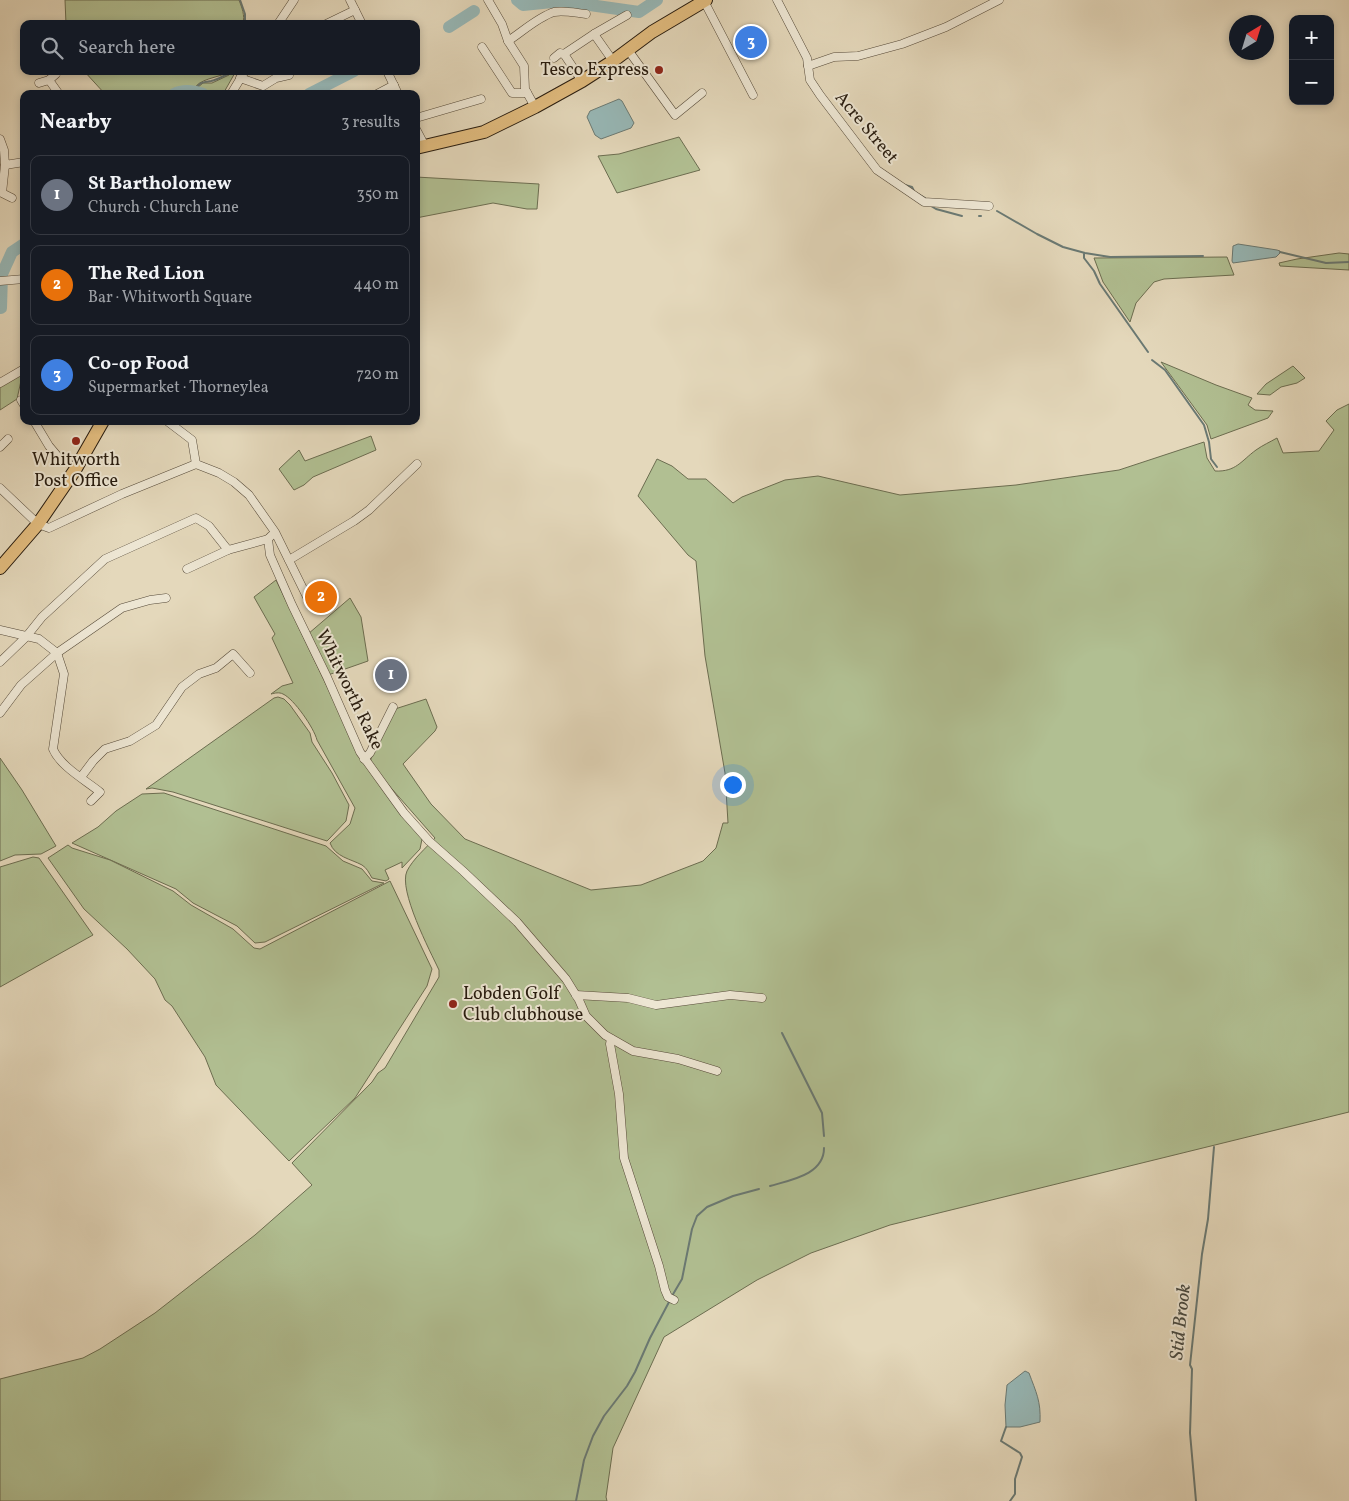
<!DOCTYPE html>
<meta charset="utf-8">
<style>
:root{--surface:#171b24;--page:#242831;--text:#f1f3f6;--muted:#9ea1a6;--line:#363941;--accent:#0b8043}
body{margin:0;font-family:Vollkorn,serif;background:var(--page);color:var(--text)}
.controls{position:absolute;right:15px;top:15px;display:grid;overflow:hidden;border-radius:10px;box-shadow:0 2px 8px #0003}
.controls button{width:45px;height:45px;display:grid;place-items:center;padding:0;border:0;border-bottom:1px solid var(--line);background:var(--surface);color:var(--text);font:25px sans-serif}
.compass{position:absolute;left:1229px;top:15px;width:45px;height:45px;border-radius:50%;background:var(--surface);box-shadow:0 2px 8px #0003;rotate:38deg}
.you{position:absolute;left:732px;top:784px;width:18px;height:18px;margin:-12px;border:4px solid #fff;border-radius:50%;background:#1a73e8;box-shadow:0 0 0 8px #1a73e833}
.badge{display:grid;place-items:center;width:32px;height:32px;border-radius:50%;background:var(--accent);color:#fff;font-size:16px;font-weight:700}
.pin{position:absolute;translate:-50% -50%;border:2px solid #fff;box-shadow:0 1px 5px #0006}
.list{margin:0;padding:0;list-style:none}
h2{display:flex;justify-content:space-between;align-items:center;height:65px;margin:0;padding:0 20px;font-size:21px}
h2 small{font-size:16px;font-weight:400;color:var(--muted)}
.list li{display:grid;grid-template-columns:32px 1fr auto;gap:15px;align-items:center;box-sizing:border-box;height:80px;margin:0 10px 10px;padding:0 10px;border:1px solid var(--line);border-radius:10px}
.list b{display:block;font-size:19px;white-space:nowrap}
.list p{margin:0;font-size:16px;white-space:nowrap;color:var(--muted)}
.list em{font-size:16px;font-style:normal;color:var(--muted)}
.icon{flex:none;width:28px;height:28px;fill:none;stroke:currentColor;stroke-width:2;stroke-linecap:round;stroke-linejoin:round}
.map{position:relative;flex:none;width:1349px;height:1501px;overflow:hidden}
.search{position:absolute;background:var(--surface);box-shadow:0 2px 8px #0003;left:20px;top:20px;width:400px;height:55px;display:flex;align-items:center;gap:12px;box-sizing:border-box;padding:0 18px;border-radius:10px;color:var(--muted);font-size:19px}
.panel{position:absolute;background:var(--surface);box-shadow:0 2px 8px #0003;left:20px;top:90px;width:400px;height:335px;border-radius:10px}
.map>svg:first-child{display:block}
</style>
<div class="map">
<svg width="1349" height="1501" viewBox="0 0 1349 1501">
<rect width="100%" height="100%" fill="#e4d8bb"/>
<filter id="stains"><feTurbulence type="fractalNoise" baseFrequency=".004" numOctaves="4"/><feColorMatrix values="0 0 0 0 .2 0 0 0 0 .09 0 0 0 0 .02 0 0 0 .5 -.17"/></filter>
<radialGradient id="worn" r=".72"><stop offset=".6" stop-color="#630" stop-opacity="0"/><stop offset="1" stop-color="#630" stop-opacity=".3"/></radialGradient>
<g fill="#b1bf92" stroke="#6c6d50">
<path d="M65 0H239C242 8 245 15 243 24H66Z"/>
<path d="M84 71H227V73C216 78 199 79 194 89L178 90 170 94H105Z"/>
<path d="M230 71H236L223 94H211L197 88 203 83H212L229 75Z"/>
<path d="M679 137 700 170 617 193 598 156 619 154Z"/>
<path d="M416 177 539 184 537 209H527L493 203 416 218Z"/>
<path d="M1339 253 1349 254V270L1280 266 1279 263 1297 259Z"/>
<path d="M1227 257 1234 275 1164 279 1154 282 1136 303 1130 322 1103 282 1094 258Z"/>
<path d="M1161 362 1216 385 1252 398 1248 405 1255 410 1273 411 1268 418 1211 439 1207 425Z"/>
<path d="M1293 366 1305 378 1297 383 1281 387 1270 395 1257 394 1266 384Z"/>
<path d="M20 374 22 376 17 399 0 410V387Z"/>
<path d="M1349 404V1112L890 1225 811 1253 757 1280 664 1337 613 1448 606 1497 607 1501H0V1379L83 1358 100 1349 155 1313 255 1235 312 1185 292 1163 372 1082 378 1073 385 1068 439 977V970C430 951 398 890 407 871 413 859 426 848 435 838L370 764 372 754 395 709 426 699 437 727 435 731 403 764 431 804 465 839 591 890 641 885 703 861 716 848 723 823H728L725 773 705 656 696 561 688 555 638 496 657 459 672 466 688 479H706L733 503 742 497 785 480 818 476 900 495 1016 485 1119 470 1204 442 1207 458 1215 471C1236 472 1241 461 1256 450 1263 445 1270 442 1277 438L1283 453 1319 451 1334 430 1326 421 1337 410Z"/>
<path d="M371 436 376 450 313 477 304 485 294 490 279 469 299 450 305 461Z"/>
<path d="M276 580 347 728 422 839 420 849 402 868V862L385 870 389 879 386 881 372 878C369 873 367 868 362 865 351 859 335 857 330 843L350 824 355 808 317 740C314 728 294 699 283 694 279 692 275 693 271 694L282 686 293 683 272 638 275 634 254 597Z"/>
<path d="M350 598 361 617 368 661 328 675 308 634Z"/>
<path d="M278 697 284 699 290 705 310 733 312 742 332 773 349 805 346 821 329 839 327 841 173 792 152 788 146 789 274 698Z"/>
<path d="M0 758 22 790 56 846 41 854 15 855 0 861Z"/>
<path d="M164 793 326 846 343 861 362 869 372 881 384 883 265 942 255 943 237 926 193 903 176 889 72 843 98 827 116 811 142 794Z"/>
<path d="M68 845 72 848 110 860 173 891 191 905 233 929 254 948 260 949 390 881 432 969 427 986 355 1098 289 1161 216 1085 205 1057 172 1006 165 1000 155 979 127 949 84 909 48 858Z"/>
<path d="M33 857 39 858 93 935 0 987V867Z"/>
</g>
<g fill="#97b8b7" stroke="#6a7973">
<path d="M619 99 622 101 634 123 631 128 601 139 595 135 587 117 590 111Z"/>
<path d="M1238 244 1277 250 1280 251V253L1276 257 1233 263 1232 261 1233 246Z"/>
<path d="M1025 1371 1029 1373C1036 1392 1041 1401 1040 1422L1020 1427H1006L1005 1405 1007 1385Z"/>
</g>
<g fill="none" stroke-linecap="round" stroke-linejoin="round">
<g stroke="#6a7973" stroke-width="2">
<path d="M240 0 245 14V24"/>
<path d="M195 91C199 82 203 82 211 81 217 80 223 76 228 74L229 71"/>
<path d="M905 185 912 187 914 191"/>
<path d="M918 194 925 198"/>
<path d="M931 206 936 209 962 216"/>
<path d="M997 211 1037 234 1063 247 1085 253 1110 257 1203 256"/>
<path d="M979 216H981"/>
<path d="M1280 252 1326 263 1349 262"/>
<path d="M1084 254V258L1094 271 1100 284 1148 352"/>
<path d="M1152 360 1165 370 1204 425 1209 442 1211 459 1217 467"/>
<path d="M782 1033 822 1113 824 1136"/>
<path d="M770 1186C790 1180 824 1175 824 1148"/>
<path d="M672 1296 682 1279 692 1229 697 1216 707 1207 733 1196 759 1189"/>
<path d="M1006 1427 1001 1441 1020 1453 1022 1457 1015 1479V1494L1010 1501"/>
<path d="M576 1501 584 1460 593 1436 604 1416 627 1386 635 1372 650 1338 669 1302"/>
<path d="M1196 1501 1190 1433 1192 1369 1190 1365 1202 1254 1208 1219 1214 1147"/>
</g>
<g stroke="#97b8b7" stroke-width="12">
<path d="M517 0 523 5 562 1 639 12 657 0"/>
<path d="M449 27 474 11"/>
<path d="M174 94C184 89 194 91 203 94"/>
<path d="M309 94 354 71"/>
<path d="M1 308 2 274 12 252 24 244"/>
</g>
<g stroke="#564a39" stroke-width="9">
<g id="minor">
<path d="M350 0 362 24"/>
<path d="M488 0 502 24 508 41 524 66 525 89 535 107"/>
<path d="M777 0 807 58 810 80 820 95 877 170 924 202 989 206"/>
<path d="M704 1 753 95"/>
<path d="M278 24 294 0"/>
<path d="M326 24 355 10"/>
<path d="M594 34 613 61"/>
<path d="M508 41C522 32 538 17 554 12 564 10 576 13 586 14"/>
<path d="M482 47 512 93H527"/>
<path d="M628 50 675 115 702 93"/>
<path d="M564 54 582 81"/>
<path d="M554 58 560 53 564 54 594 34 627 15"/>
<path d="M808 66 834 57 858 56 902 44 946 27 999 0"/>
<path d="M387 71 398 94"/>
<path d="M240 78 263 86 276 78 289 75"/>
<path d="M49 80 59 94"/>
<path d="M39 83 49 80 56 74"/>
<path d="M231 94 245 71"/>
<path d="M377 94 394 85"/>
<path d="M416 118 481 99"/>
<path d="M416 129 425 146"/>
<path d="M0 139 4 150 5 165 24 162"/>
<path d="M5 165 2 193 12 198"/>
<path d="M0 281 24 279"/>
<path d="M0 383 24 369"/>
<path d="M21 400 24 405"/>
<path d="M34 421 49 446 60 459"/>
<path d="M167 421 192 440 196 464"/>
<path d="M0 447 8 439"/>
<path d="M196 464 219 473 234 482 249 495 275 532 311 605"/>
<path d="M0 488 38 524 49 528 122 494 196 464"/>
<path d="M268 539 270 555 292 605 327 677 360 752 404 813 429 841 463 871 517 922 566 979 579 1000 586 1016 605 1035 633 1051 678 1059 717 1071"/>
<path d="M289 560 354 521 369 510 417 464"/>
<path d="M187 569 228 550 268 539 271 536"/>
<path d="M0 630 39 639 57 653 64 674 53 749C60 766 85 780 100 792L91 801"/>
<path d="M0 662 26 637 42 617 105 559 196 518 209 526 228 550"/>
<path d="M0 713 21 685 57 653 122 608 150 600 166 598"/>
<path d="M364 759 370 753 393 707"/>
<path d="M81 777 93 761 105 749 130 741 156 725 182 687 199 674 216 668 233 654 250 673"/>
<path d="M576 995 628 998 656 1005 730 995 762 998"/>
<path d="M611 1039 610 1044 619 1094 624 1158 659 1266 665 1290 668 1297 674 1300"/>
</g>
</g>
<g stroke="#271b0e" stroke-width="14">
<g id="primary">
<path d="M416 148 484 132 535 107 582 81 613 61 652 32 706 0"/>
<path d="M0 568 38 524 75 470 103 421"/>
</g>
</g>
<use href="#minor" stroke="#ede6d3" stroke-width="8"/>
<use href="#primary" stroke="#e2bc7e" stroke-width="12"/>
</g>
<g fill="#8f2418" stroke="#ede6d3" stroke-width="2">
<circle cx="659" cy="70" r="5"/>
<circle cx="76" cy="441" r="5"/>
<circle cx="453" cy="1004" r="5"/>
</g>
<g text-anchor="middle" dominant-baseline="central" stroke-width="4" stroke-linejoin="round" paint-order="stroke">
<g font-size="18" fill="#271b0e" stroke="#ede6d3" text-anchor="end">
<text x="649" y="70">Tesco Express</text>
<text x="76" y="460" text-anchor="middle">Whitworth<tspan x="76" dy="21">Post Office</tspan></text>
<text x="463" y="994" text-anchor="start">Lobden Golf<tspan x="463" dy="21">Club clubhouse</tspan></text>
</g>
<g font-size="18" fill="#271b0e" stroke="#ede6d3">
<text transform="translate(866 128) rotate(50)">Acre Street</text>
<text transform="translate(349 690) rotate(64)">Whitworth Rake</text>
</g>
<g font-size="19" font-style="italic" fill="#494a41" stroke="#ede6d3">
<text transform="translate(1181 1322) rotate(-84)">Stid Brook</text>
</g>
</g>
<rect width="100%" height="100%" filter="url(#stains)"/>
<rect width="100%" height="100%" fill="url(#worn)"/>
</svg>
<div class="controls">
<button>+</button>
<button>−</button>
</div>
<svg class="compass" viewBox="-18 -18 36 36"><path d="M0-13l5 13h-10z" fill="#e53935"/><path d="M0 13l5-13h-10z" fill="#9ea1a6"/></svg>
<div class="you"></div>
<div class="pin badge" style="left:391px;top:675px;background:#6b7280">1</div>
<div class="pin badge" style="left:321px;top:597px;background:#e8710a">2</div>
<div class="pin badge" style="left:751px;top:42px;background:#3f7fe0">3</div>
<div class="search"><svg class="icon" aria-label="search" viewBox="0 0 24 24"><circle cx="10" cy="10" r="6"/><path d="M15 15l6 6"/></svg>Search here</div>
<section class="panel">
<h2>Nearby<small>3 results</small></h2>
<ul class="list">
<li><span class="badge" style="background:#6b7280">1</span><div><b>St Bartholomew</b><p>Church · Church Lane</p></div><em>350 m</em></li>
<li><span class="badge" style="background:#e8710a">2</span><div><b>The Red Lion</b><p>Bar · Whitworth Square</p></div><em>440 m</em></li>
<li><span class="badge" style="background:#3f7fe0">3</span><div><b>Co-op Food</b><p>Supermarket · Thorneylea</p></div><em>720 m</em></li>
</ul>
</section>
</div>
